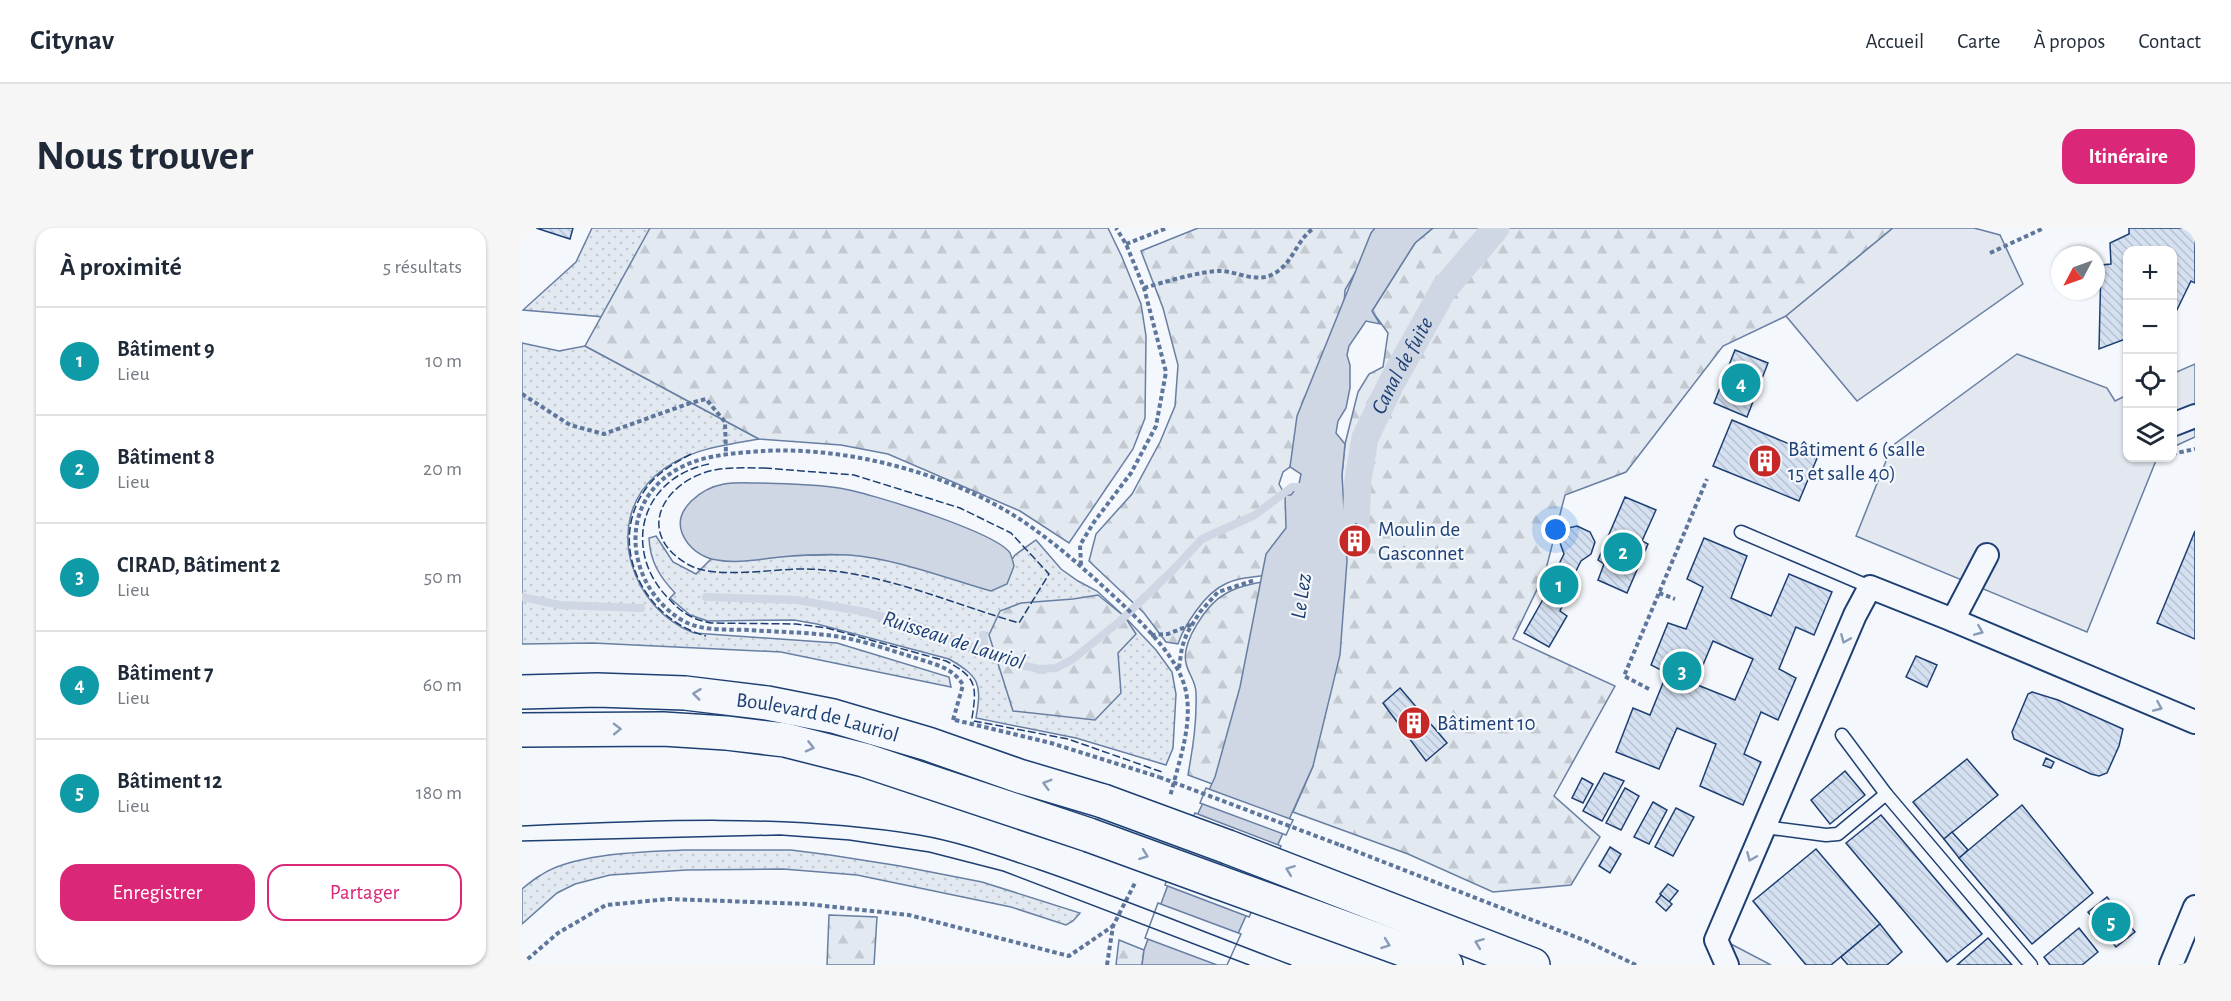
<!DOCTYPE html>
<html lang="fr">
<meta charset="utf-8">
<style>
:root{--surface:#fff;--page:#f6f6f7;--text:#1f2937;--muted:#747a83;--line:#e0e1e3;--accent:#db2777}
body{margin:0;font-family:"Alegreya Sans",sans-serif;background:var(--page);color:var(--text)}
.controls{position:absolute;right:18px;top:18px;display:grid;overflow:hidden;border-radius:12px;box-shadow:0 2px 4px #0004}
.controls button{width:54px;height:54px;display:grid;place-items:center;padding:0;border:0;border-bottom:2px solid var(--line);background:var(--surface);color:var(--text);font:30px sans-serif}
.compass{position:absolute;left:1529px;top:18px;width:54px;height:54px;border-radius:50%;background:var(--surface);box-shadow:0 2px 4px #0004;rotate:229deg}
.you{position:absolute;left:1034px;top:302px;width:21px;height:21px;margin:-15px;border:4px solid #fff;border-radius:50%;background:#1a73e8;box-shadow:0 0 0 9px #1a73e833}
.badge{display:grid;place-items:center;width:39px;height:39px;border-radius:50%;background:var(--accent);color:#fff;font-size:20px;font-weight:700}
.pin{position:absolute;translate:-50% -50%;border:3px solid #fff;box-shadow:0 2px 6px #0006}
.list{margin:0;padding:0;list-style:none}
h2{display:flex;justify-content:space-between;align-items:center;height:78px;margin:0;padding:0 24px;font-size:26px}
h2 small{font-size:20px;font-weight:400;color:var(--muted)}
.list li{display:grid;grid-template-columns:39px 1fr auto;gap:18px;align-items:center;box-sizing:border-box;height:108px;padding:0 24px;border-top:2px solid var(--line)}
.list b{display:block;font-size:22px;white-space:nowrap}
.list p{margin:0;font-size:20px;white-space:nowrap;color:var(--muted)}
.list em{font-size:20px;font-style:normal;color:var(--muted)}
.actions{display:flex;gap:12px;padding:18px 24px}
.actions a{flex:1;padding:14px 0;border:2px solid var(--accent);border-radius:18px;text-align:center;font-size:21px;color:var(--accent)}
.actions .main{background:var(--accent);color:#fff}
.icon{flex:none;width:33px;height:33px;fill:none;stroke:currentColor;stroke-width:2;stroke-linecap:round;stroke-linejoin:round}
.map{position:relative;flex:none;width:1673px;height:737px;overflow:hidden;border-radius:18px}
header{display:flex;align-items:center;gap:36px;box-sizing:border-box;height:84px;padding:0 30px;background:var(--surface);border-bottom:2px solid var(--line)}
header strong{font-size:28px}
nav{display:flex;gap:33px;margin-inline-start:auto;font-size:21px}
.intro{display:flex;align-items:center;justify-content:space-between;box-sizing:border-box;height:144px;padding:0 36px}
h1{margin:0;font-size:42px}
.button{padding:15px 27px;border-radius:18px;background:var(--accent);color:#fff;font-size:21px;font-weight:700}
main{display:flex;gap:36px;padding:0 36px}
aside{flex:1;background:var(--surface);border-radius:18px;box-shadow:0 2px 4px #0004}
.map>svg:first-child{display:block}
</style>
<header>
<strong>Citynav</strong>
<nav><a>Accueil</a><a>Carte</a><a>À propos</a><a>Contact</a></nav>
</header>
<div class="intro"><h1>Nous trouver</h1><a class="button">Itinéraire</a></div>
<main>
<aside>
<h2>À proximité<small>5 résultats</small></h2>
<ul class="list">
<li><span class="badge" style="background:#0f9aa8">1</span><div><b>Bâtiment 9</b><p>Lieu</p></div><em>10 m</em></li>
<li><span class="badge" style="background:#0f9aa8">2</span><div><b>Bâtiment 8</b><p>Lieu</p></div><em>20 m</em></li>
<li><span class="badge" style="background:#0f9aa8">3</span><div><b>CIRAD, Bâtiment 2</b><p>Lieu</p></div><em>50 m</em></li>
<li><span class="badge" style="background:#0f9aa8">4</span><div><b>Bâtiment 7</b><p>Lieu</p></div><em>60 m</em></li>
<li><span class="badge" style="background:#0f9aa8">5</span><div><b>Bâtiment 12</b><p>Lieu</p></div><em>180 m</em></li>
</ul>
<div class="actions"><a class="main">Enregistrer</a><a>Partager</a></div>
</aside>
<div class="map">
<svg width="1673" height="737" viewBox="0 0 1673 737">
<defs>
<pattern id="grass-dots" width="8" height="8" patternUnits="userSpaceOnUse" patternTransform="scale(1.5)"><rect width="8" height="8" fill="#e3e9f0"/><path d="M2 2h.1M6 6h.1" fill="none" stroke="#c2c9d1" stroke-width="1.8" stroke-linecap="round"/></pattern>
<pattern id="forest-firs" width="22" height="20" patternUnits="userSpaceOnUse" patternTransform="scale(1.5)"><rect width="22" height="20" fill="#e3e9f0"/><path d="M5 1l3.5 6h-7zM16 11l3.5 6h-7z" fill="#c2c9d1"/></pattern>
<pattern id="building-back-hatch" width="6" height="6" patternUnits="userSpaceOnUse" patternTransform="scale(1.5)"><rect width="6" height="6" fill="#d5e0f0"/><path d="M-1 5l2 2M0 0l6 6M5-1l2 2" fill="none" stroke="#b6c1d1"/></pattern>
</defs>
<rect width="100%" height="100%" fill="#f4f7fb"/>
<g fill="url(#grass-dots)" stroke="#687fa3" stroke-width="1.5">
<path d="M70 0H369L94 90 1 82 54 34Z"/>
<path d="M0 115 37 123 63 118 237 211C199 218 164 221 134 247 80 295 110 382 172 405L315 415 427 449 429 459 259 424 71 415 0 416Z"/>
<path d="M134 308 151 334 174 346 190 330 334 326 474 354 493 327 514 312 539 341 556 353 575 363 603 389 634 422 650 444 654 466 651 520 644 537 554 510 454 490C460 456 458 449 427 431L295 396 272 392 186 393 168 387 148 370 153 365C137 348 128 333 127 310Z"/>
<path d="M162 622H269L308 627 378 638 460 654 558 685 551 693 544 697 489 679 335 647 261 641 164 642 88 647 53 656 35 665 0 696V661C6 656 12 651 19 647 52 625 122 624 162 622Z"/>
</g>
<g fill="url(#forest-firs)" stroke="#687fa3" stroke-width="1.5">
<path d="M128 0H586L600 29 619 76 624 108 623 190 611 221 547 315 498 283 366 226 319 217 237 211 63 118Z"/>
<path d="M676 0H859L823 62 819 118 774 218 768 239 761 244 757 256 763 267 773 305 746 347C711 351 695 353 674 383 666 394 660 403 656 416L644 414 622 385 567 333 574 306 610 266 638 214 653 178 656 137 641 80 619 23Z"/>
<path d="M911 0H1371L1264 88 1201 118 1104 244 1043 267 1023 345 991 411 1093 458 1032 568 1078 609 1049 657 971 664 886 626 771 584 791 538 823 216 836 164 847 146 861 139 866 105 850 83 893 15Z"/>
<path d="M747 353 693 557 666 547C671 518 675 494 674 465 674 453 666 446 664 435 659 414 685 376 703 366 716 358 732 355 747 353Z"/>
<path d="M576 367 603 389 614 406 596 425 599 465 573 492 491 483 467 407 478 383 499 375 551 371Z"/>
<path d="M307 687 355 689 352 737H305Z"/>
<path d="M597 712 622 722 620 737H594Z"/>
</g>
<g fill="#e3e8f0" stroke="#687fa3" stroke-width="1.5">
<path d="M1371 0H1452L1478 7 1501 56 1335 173 1264 88Z"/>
<path d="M1495 126 1585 160 1593 173 1605 167 1606 230H1635L1565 404 1334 308 1370 218Z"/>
<path d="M1673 136V209L1651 219 1650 146Z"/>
<path d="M1207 715 1249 737H1197Z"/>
</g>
<g fill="#cfd7e4" stroke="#687fa3" stroke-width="1.5">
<path d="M853 0H911L893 15 850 83 858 96 844 93 827 118 825 127 828 137V160L824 180 816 193 814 205 823 216 820 247 825 333 818 427 791 538 702 737H620L622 722 658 624 693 549 718 459 744 326 764 300 763 267H769L777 256 779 246 768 239 775 188 849 5Z"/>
<path d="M238 255C264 256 291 256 317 260 345 264 474 304 488 325 490 329 491 334 492 338L485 356 469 363C423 350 376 331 327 327 305 326 281 327 259 329 237 331 216 336 195 332 180 330 166 320 160 305 151 281 180 260 202 256 213 254 227 255 238 255Z"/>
</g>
<g fill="#f4f7fb" stroke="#687fa3" stroke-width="1.5">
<path d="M684 560 771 592 764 607 678 575Z"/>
<path d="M673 585 759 618 727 689 643 657 655 622Z"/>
<path d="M636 675 719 706 705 737H695L623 710Z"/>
</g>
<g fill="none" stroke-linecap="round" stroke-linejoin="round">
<g stroke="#cfd7e4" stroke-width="8">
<path d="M0 369 38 377 119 380"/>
<path d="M184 369 275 372 338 383 397 398 495 436 517 441 534 440 551 431 597 394 650 343 680 311 733 287 770 259H784"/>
<path d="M461 407 463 422"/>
</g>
<path stroke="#cfd7e4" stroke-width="27" id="s1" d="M834 296 836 252 843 210 870 154 922 61 974 0"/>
</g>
<g fill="url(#building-back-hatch)" stroke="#1d3f73" stroke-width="1.5" fill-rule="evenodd">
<path d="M14 0H51L48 11Z"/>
<path d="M1607 0H1673V55L1669 53 1650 92V22H1606V110L1577 121 1579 37 1589 36 1588 15 1607 6Z"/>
<path d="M1213 122 1246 135 1225 189 1192 175Z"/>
<path d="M1210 192 1296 228 1277 273 1191 238Z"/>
<path d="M1103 269 1134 282 1120 313 1126 316 1105 365 1076 352 1082 336 1076 332Z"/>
<path d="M834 296 839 299 838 328H827L828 298Z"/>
<path d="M1055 298 1068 304 1073 314 1069 326 1059 333 1039 373 1042 374 1038 383 1045 388 1027 419 1002 405 1024 366H1022L1042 326 1037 312 1042 301Z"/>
<path d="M1673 303V411L1635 395Z"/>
<path d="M1182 310 1225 328 1209 370 1249 388 1267 346 1310 364 1292 407 1274 399 1257 441 1274 450 1256 492 1239 484 1222 526 1239 534 1221 577 1178 558 1194 516 1155 500 1137 541 1094 524 1111 480 1128 487 1145 445 1129 437 1146 395 1164 401 1181 359 1165 351ZM1191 413 1231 431 1213 472 1173 456Z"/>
<path d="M1394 428 1415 437 1405 459 1384 449Z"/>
<path d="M878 460 925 515 904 533 861 475Z"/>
<path d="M1510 464 1536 472 1601 501 1597 518 1585 545 1577 548 1569 546 1492 511 1490 504 1506 466Z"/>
<path d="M1524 530 1532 534 1529 540 1521 537Z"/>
<path d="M1445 531 1476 567 1422 611 1391 574Z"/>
<path d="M1323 543 1343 567 1308 596 1289 572Z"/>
<path d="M1082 545 1102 553 1080 593 1061 583Z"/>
<path d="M1060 550 1071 556 1061 575 1050 570Z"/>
<path d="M1103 560 1117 568 1099 602 1084 595Z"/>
<path d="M1131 574 1145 582 1127 616 1112 609Z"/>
<path d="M1500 577 1571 665 1510 716 1437 630Z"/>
<path d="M1154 580 1172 589 1151 628 1133 619Z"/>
<path d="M1359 587 1460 706 1425 734 1324 615Z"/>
<path d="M1430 604 1446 622 1437 630 1422 611Z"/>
<path d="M1088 619 1099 626 1088 645 1077 638Z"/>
<path d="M1294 621 1358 696 1309 737H1284L1231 673Z"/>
<path d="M1146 656 1156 663 1147 674 1138 666Z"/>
<path d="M1139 667 1150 676 1144 683 1134 674Z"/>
<path d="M1585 669 1613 704 1594 719 1566 684Z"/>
<path d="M1358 696 1380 724 1365 737H1326L1319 729Z"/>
<path d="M1557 700 1576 724 1560 737H1528L1522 729Z"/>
<path d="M1466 710 1490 737H1435Z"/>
</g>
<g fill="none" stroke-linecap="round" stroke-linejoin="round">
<g stroke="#1d3f73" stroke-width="15">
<g id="service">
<path d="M1219 304 1348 359"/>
<path d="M1320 507 1364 566 1509 737"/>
<path d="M1242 599 1304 607 1316 606 1364 566"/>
</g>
</g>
<g stroke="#1d3f73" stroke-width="26">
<g id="minor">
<path d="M1650 197 1673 188"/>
<path d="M1465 327 1431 392 1673 494"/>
<path d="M1205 737 1194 712 1333 387 1348 359 1431 392"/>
<path d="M1649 737 1673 679"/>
</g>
</g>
<g stroke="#1d3f73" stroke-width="36">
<g id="primary">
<path id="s2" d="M0 464 75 462 163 465 245 475 311 488 406 516 497 548 581 573"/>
<path d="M0 502 141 501 204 505 263 512 342 532 567 607"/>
<path d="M706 619 1011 737"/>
<path d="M696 654 924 737"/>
</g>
</g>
<g stroke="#5e769c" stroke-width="4" stroke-dasharray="4.5 3" stroke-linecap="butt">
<path d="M604 16 645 0"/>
<path d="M1468 25 1522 0"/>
<path d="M622 60C642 54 679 43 699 43 717 44 736 56 753 45 771 35 775 11 792 0"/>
<path d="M0 166 48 197 82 206 168 175 184 171 203 194 204 226"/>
<path d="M1650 226 1673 221"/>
<path d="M559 337 558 317 572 294 609 245 634 198 644 144 622 60 604 16 594 0"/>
<path d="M1137 365 1153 371"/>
<path d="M629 407 646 406 671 396"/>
<path d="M657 440 660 419 665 405 678 384 696 364 733 352"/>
<path d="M1127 461 1102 448 1185 251"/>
<path d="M431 492 441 457C431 440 415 437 397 431 367 422 335 410 304 407 279 404 253 404 227 402 203 401 179 404 158 391 104 356 95 276 154 242 179 227 212 225 241 223 330 218 444 249 516 304 545 325 571 349 598 374 621 396 658 431 664 464 671 498 656 536 648 569"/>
<path d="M433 492 529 515 637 549"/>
<path d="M818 617 1064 713 1114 737"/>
<path d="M0 736 36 705 84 677 147 671 285 676 387 687 547 728 591 698"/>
<path d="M585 737 591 698 614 653"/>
</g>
<use href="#service" stroke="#f4f7fb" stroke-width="12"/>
<use href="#minor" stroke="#f4f7fb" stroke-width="22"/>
<use href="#primary" stroke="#f4f7fb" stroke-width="33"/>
<g stroke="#1d3f73" stroke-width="1.5">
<path d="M0 598C132 592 266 586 397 607 438 614 476 628 515 641 600 670 684 705 769 737"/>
<path d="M0 613 258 607 327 612 407 624 481 643 727 737"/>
</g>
<g stroke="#1d3f73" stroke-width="36" stroke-linecap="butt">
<g id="primary-bridge">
<path d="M581 573 706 619"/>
<path d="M567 607 696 654"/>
</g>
</g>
<path stroke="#5e769c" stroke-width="4" stroke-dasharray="4.5 3" stroke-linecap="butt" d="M637 549 818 617"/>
<use href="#primary-bridge" stroke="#f4f7fb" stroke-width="33"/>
<g stroke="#1d3f73" stroke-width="1.5" stroke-dasharray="8 3" stroke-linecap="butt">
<path d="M169 226C153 235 136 244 125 259 83 315 121 391 184 408"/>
<path d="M187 236C117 250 99 325 149 373 160 385 172 392 189 395L274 396 305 400 424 433C455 449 455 458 450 490L452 493 546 511 640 544"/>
<path d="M242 240 332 247 438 280 489 305 527 346 497 395C428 375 358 343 285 341 253 340 194 352 167 337 111 306 141 253 192 242 208 239 226 240 242 240Z"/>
</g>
</g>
<defs><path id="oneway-chevron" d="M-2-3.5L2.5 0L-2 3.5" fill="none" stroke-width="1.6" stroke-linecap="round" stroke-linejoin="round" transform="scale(1.5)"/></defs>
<g stroke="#889bb7">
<use href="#oneway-chevron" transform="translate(1457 403) rotate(23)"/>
<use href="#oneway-chevron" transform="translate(1323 411) rotate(113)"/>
<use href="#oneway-chevron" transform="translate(175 466) rotate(-173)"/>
<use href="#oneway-chevron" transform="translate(1636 479) rotate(23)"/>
<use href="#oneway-chevron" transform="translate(95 501) rotate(-1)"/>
<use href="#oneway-chevron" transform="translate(288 519) rotate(14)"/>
<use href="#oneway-chevron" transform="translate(525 556) rotate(-164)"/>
<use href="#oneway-chevron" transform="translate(622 627) rotate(20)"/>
<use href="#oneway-chevron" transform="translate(1229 629) rotate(113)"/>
<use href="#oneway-chevron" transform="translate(768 642) rotate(-159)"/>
<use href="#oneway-chevron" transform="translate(957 715) rotate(-159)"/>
<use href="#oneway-chevron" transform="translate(864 716) rotate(20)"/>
</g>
<defs>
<g id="building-disc" transform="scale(1.725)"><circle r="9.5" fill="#c62828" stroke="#f4f7fb"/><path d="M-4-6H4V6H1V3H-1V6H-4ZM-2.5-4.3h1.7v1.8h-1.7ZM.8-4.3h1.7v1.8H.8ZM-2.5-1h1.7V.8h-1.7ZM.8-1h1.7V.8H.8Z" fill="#fff"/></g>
</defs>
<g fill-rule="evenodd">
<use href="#building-disc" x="1243" y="233"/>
<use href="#building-disc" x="833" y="313"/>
<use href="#building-disc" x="892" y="495"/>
</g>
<g text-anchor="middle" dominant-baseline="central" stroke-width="4.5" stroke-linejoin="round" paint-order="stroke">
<g font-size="21" fill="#1d3f73" stroke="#f4f7fb" text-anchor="start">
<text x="1266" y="221">Bâtiment 6 (salle<tspan x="1266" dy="24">15 et salle 40)</tspan></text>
<text x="856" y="301">Moulin de<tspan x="856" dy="24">Gasconnet</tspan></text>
<text x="915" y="495">Bâtiment 10</text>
</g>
<g font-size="21" fill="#1d3f73" stroke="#f4f7fb">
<text stroke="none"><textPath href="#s2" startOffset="298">Boulevard de Lauriol</textPath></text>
</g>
<g font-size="22" font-style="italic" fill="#1d3f73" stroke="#f4f7fb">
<text stroke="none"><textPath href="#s1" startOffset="168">Canal de fuite</textPath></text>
<text transform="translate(779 368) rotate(-82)">Le Lez</text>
<text transform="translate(432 412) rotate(18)">Ruisseau de Lauriol</text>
</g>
</g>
</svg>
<div class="controls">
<button>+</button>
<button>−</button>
<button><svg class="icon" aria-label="locate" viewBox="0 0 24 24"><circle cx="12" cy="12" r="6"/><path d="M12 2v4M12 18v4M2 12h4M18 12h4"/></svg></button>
<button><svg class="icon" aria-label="layers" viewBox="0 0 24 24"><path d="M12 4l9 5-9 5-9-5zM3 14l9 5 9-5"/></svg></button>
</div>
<svg class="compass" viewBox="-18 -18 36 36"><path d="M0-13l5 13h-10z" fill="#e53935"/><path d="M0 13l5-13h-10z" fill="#747a83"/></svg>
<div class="you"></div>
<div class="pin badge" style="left:1037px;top:357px;background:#0f9aa8">1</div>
<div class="pin badge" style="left:1101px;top:324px;background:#0f9aa8">2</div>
<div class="pin badge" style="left:1160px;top:443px;background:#0f9aa8">3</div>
<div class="pin badge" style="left:1219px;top:155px;background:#0f9aa8">4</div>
<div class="pin badge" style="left:1589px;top:694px;background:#0f9aa8">5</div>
</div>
</main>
